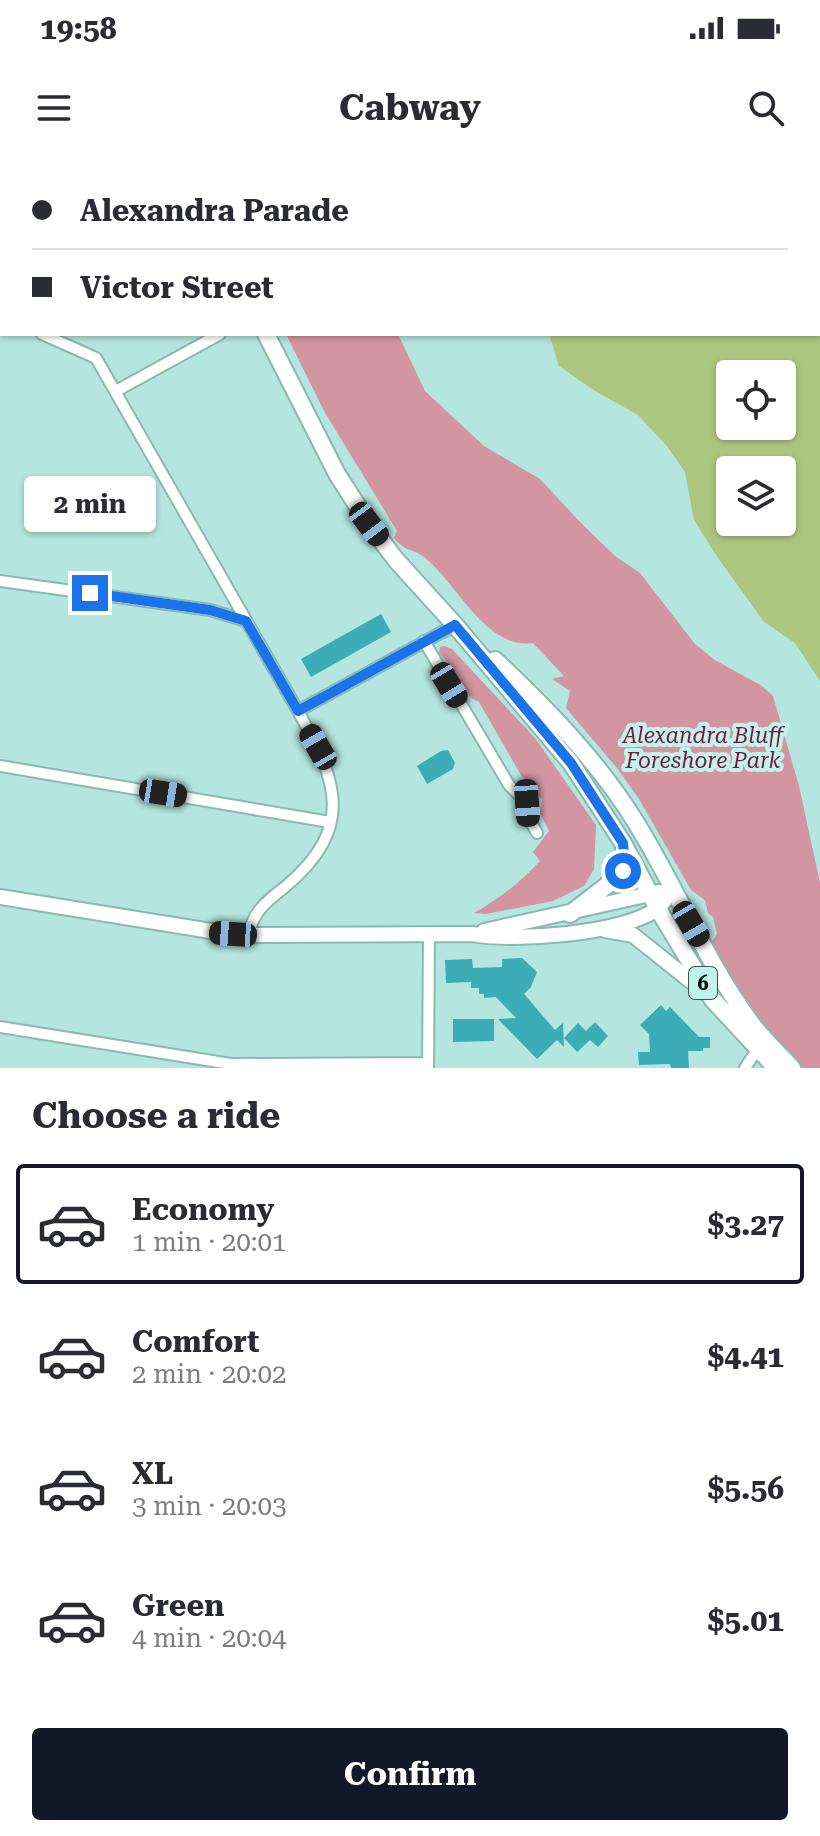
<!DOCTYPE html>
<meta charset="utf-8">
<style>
:root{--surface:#fff;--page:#f7f7f7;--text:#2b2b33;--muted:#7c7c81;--line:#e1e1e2;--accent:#111827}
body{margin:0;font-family:"Roboto Serif",serif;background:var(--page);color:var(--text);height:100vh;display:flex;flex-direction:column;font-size:30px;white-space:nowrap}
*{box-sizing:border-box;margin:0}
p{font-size:26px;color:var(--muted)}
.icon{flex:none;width:44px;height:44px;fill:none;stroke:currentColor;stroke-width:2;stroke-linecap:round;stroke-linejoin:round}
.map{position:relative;height:908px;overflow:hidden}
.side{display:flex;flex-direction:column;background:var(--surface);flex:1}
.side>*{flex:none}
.banner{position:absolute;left:0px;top:0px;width:820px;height:176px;box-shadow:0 2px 6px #0004;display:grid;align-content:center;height:176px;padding:0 32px;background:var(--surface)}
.fabs{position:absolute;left:716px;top:200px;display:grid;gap:16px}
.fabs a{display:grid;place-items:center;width:80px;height:80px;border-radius:8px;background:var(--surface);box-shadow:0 2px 6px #0004;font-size:40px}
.end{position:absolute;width:36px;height:36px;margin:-18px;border:10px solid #1a73e8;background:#fff;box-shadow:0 0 0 4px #fff}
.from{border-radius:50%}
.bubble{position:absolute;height:56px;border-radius:8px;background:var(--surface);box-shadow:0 2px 6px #0004;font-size:26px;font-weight:700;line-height:56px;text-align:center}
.car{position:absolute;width:24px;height:48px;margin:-24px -12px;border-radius:10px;box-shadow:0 0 6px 2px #0007;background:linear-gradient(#222 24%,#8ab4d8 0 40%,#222 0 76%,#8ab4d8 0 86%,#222 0)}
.banner b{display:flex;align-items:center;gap:28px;height:76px;font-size:30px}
.banner b+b{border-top:2px solid var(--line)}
.banner i{width:20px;height:20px;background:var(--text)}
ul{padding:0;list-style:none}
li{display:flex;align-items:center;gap:24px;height:120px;margin:0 16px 12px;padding:0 16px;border:4px solid transparent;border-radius:8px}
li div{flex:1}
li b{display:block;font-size:30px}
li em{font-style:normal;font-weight:700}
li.selected{border-color:var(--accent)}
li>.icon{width:72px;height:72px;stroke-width:1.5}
h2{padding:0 32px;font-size:36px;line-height:96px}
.action{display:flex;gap:16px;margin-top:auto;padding:16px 32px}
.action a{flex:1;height:92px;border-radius:8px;background:var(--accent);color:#fff;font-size:32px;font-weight:700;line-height:92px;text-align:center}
.status{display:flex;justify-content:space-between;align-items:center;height:56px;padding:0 40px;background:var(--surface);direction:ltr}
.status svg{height:22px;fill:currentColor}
header{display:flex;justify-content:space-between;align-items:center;height:104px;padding:0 32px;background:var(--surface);font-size:36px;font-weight:700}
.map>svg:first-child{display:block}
.green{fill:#d395a2}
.water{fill:#adc780;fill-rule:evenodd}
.building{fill:#3cacb7}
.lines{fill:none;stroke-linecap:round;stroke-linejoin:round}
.minor-casing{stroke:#8ab9b2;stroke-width:14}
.secondary-casing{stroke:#8ab9b2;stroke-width:18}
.primary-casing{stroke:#8ab9b2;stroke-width:20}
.minor{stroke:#fff;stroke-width:10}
.secondary{stroke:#fff;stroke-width:14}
.primary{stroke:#fff;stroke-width:16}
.route{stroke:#1a73e8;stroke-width:10}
.labels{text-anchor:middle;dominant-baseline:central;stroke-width:8;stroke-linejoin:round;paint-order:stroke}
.shield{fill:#c1f2eb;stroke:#3b5552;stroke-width:2}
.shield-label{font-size:20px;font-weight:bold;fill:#021210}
.park-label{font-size:22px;font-style:italic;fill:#781a3a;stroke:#c1f2eb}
</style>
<div class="status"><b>19:58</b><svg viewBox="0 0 49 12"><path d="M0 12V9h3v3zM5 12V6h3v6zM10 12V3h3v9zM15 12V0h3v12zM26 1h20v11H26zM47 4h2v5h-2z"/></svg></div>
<header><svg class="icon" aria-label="menu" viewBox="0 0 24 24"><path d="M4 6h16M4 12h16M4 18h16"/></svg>Cabway<svg class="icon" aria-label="search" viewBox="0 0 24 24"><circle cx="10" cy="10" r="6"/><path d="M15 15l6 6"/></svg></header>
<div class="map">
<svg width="820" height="908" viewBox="0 0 820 908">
<rect width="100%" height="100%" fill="#b4e5de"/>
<path class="green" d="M 286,174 L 398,174 L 425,231 L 484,286 L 540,319 L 580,362 L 615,396 L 640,413 L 695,484 L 715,500 L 762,526 L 773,536 L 799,626 L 820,723 L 820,908 L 803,908 C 766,870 736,830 711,783 L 717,774 L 713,757 L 708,753 L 705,740 L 691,730 L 639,639 L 617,608 L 566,548 L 570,531 L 552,519 L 564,516 L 533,483 C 486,490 457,423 424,397 C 412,388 405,392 394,378 L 397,371 L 324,251 Z
M 444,486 L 452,489 L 535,578 L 596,665 L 594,709 L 584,726 L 553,741 L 486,754 L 474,753 C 500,738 520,723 540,701 L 533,692 L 549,671 L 540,653 L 542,640 L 521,615 L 479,542 C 459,534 457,506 439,494 L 440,487 Z"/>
<path class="water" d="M 462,0 L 820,0 L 820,521 L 795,483 L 764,462 L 716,395 L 694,360 L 685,312 L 666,285 L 638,255 L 595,231 L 559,206 L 549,174 L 818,174 L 818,2 ZM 782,214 L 782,266 L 730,266 L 730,214 ZM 782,310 L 782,362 L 730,362 L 730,310 Z"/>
<path class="building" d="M 381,454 L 391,472 L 311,517 L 301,499 Z
M 448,590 L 455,603 L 453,609 L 427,624 L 417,606 L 441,591 Z
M 522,798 L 537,812 L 531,827 L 524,834 L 555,870 L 563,863 L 564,887 L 557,880 L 537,899 L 498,859 L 516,858 L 496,837 L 484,838 L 484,834 L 479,834 L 479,828 L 471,828 L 471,822 L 446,823 L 445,800 L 472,799 L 473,808 L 502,807 L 502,799 Z
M 661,845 L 666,851 L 670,847 L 699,877 L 710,877 L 710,888 L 703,888 L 703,891 L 688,891 L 689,908 L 671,908 L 670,904 L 639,905 L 638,892 L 650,892 L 649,874 L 640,865 Z
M 453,859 L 494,859 L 494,881 L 453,882 Z
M 595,862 L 608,876 L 598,887 L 590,880 L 577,892 L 564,878 L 578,863 L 586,871 Z"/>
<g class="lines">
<defs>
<path id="minor" d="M 0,155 L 2,156
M 42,174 L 96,198 L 298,551 C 337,621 356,667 285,727 C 268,740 252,752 249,775
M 116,231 L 220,174
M 0,421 L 210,450 L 246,461
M 424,481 L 509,625 L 527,643 L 529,659 L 537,673
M 298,551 L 455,465
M 0,606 L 330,662
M 0,867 L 231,904 L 428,903
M 428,908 L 429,775
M 745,908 L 759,887"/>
<path id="secondary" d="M 0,737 L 217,772 L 249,775 L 472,774 C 515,782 621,774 657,749 C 663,745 668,736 672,729
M 605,770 L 633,775 L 707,834
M 484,771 L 659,732"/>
<path id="primary" d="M 9,0 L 14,2
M 31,0 L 35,2
M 266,174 L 337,314 L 369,364 L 396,400 L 455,465 L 571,603 L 623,683 L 658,749 L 713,840 L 776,908
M 495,500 C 547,549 597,600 635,661 C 676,727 705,800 751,863 C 763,879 778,893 792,908
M 570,754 L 619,716 L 625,706 L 624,689"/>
</defs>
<use href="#minor" class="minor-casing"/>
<use href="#secondary" class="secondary-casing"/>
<use href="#primary" class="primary-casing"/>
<use href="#minor" class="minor"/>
<use href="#secondary" class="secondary"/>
<use href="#primary" class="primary"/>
</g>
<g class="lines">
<path class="route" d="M 90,433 L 210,450 L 246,461 L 298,551 L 455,465 L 571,603 L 623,683 L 625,706 L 623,711"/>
</g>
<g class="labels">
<rect class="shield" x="689" y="807" width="28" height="32" rx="6"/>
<g class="shield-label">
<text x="703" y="823">6</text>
</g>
<g class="park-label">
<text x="703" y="575">Alexandra Bluff<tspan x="703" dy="25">Foreshore Park</tspan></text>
</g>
</g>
</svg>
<div class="fabs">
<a><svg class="icon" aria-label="locate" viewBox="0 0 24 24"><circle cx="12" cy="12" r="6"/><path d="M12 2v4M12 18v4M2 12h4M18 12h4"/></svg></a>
<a><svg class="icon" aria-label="layers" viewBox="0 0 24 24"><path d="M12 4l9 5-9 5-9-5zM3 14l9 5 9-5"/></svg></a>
</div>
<i class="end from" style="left:623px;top:711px"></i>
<i class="end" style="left:90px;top:433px"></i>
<div class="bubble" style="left:24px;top:316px;width:132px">2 min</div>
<i class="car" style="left:369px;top:364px;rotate:143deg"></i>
<i class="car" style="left:449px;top:525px;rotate:149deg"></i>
<i class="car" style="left:318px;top:587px;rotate:330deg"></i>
<i class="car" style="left:163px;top:633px;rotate:99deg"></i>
<i class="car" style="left:527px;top:643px;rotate:176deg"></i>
<i class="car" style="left:691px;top:764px;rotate:150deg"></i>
<i class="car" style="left:233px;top:774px;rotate:274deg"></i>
<div class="banner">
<b><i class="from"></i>Alexandra Parade</b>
<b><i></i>Victor Street</b>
</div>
</div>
<section class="side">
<h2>Choose a ride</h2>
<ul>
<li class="selected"><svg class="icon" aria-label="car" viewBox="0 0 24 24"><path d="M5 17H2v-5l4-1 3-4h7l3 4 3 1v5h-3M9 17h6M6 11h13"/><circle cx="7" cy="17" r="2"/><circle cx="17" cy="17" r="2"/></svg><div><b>Economy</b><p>1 min · 20:01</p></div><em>$3.27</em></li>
<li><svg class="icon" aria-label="car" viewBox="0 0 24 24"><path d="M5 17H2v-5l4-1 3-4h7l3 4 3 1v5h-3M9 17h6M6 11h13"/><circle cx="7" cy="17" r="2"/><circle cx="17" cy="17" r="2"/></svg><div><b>Comfort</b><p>2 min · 20:02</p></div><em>$4.41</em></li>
<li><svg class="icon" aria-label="car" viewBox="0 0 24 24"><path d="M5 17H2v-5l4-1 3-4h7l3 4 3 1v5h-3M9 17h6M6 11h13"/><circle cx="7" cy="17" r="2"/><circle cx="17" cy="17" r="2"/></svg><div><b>XL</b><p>3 min · 20:03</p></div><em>$5.56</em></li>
<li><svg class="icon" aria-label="car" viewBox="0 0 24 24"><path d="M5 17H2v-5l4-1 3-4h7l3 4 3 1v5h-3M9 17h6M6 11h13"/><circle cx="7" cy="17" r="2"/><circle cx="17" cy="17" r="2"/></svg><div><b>Green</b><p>4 min · 20:04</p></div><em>$5.01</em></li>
</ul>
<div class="action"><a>Confirm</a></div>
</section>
